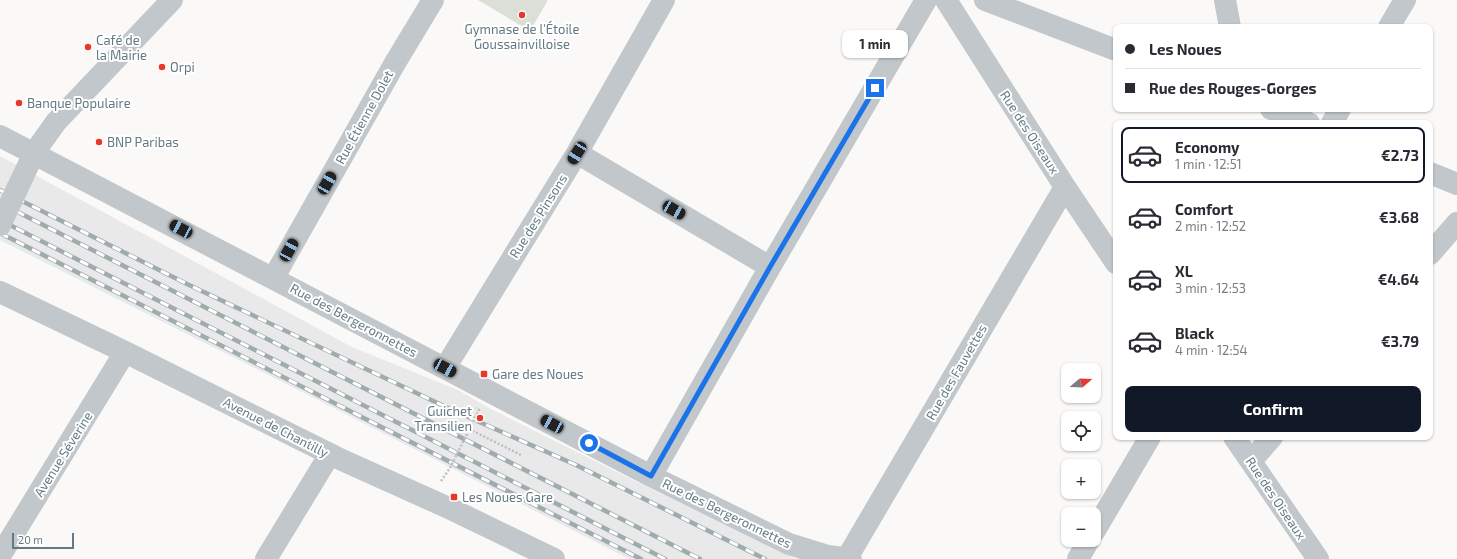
<!DOCTYPE html>
<meta charset="utf-8">
<style>
:root{--surface:#fff;--page:#f7f7f7;--text:#2b2b33;--muted:#7c7c81;--line:#e1e1e2;--accent:#111827}
body{margin:0;font-family:"Exo 2",sans-serif;background:var(--page);color:var(--text);height:100vh;display:flex;flex-direction:column;font-size:15px;white-space:nowrap}
*{box-sizing:border-box;margin:0}
p{font-size:13px;color:var(--muted)}
.icon{flex:none;width:22px;height:22px;fill:none;stroke:currentColor;stroke-width:2;stroke-linecap:round;stroke-linejoin:round}
.map{position:relative;flex:1;overflow:hidden}
.drawer{position:absolute;left:1113px;top:120px;width:320px;height:320px;display:flex;flex-direction:column;background:var(--surface);border-radius:8px;box-shadow:0 1px 3px #0004}
.drawer>*{flex:none}
.hud{position:absolute;left:1113px;top:24px;width:320px;height:88px;border-radius:8px;box-shadow:0 1px 3px #0004;display:grid;align-content:center;height:88px;padding:0 12px;background:var(--surface)}
.needle{width:26px;rotate:71deg}
.fabs{position:absolute;left:1061px;top:363px;display:grid;gap:8px}
.fabs a{display:grid;place-items:center;width:40px;height:40px;border-radius:8px;background:var(--surface);box-shadow:0 1px 3px #0004;font-size:20px}
.scale{position:absolute;left:12px;bottom:10px;width:62px;box-sizing:border-box;padding-left:4px;border:2px solid #647a83;border-top:0;font-size:11px;line-height:14px;white-space:nowrap;color:#647a83;-webkit-text-stroke:3px #fff;paint-order:stroke}
.end{position:absolute;width:18px;height:18px;margin:-9px;border:5px solid #1a73e8;background:#fff;box-shadow:0 0 0 2px #fff}
.from{border-radius:50%}
.bubble{position:absolute;height:28px;border-radius:8px;background:var(--surface);box-shadow:0 1px 3px #0004;font-size:13px;font-weight:700;line-height:28px;text-align:center}
.car{position:absolute;width:12px;height:24px;margin:-12px -6px;border-radius:5px;box-shadow:0 0 3px 1px #0007;background:linear-gradient(#222 24%,#8ab4d8 0 40%,#222 0 76%,#8ab4d8 0 86%,#222 0)}
.hud b{display:flex;align-items:center;gap:14px;height:38px;font-size:15px}
.hud b+b{border-top:1px solid var(--line)}
.hud i{width:10px;height:10px;background:var(--text)}
ul{padding:7px 0 0;list-style:none}
li{display:flex;align-items:center;gap:12px;height:56px;margin:0 8px 6px;padding:0 4px;border:2px solid transparent;border-radius:8px}
li div{flex:1}
li b{display:block;font-size:15px}
li em{font-style:normal;font-weight:700}
li.current{border-color:var(--accent)}
li>.icon{width:36px;height:36px;stroke-width:1.5}
.action{display:flex;gap:8px;margin-top:auto;padding:8px 12px}
.action a{flex:1;height:46px;border-radius:8px;background:var(--accent);color:#fff;font-size:16px;font-weight:700;line-height:46px;text-align:center}
.map>svg:first-child{display:block}
.built{fill:#e8e9e8}
.green{fill:#dbdfd6}
.lines{fill:none;stroke-linecap:round;stroke-linejoin:round}
.path{stroke:#bbc0c2;stroke-width:2.5;stroke-dasharray:2 2;stroke-linecap:butt}
.minor{stroke:#c1c7ca;stroke-width:22}
.rail-casing{stroke:#a0abaf;stroke-width:4.5}
.rail{stroke:#fff;stroke-width:3;stroke-dasharray:9;stroke-linecap:butt}
.path-bridge{stroke:#bbc0c2;stroke-width:2.5;stroke-dasharray:2 2;stroke-linecap:butt}
.minor-bridge{stroke:#c1c7ca;stroke-width:22}
.route{stroke:#1a73e8;stroke-width:5}
.poi-dot{fill:#e93729;stroke:#fff;stroke-width:1.5}
.labels{text-anchor:middle;dominant-baseline:central;stroke-width:4;stroke-linejoin:round;paint-order:stroke}
.poi-label{font-size:13px;fill:#647a83;stroke:#fff;text-anchor:start}
.street-label{font-size:13px;fill:#647a83;stroke:#fff}
</style>
<div class="map">
<svg width="1457" height="559" viewBox="0 0 1457 559">
<rect width="100%" height="100%" fill="#faf9f7"/>
<path class="built" d="M 0,156 L 352,347 L 458,390 L 485,406 L 647,487 L 796,559 L 629,559 L 338,410 L 0,240 Z"/>
<path class="green" d="M 478,0 L 548,0 L 530,31 Z"/>
<g class="lines">
<path class="path" d="M 469,429 L 521,455
M 441,481 L 450,468"/>
<path class="minor" d="M 946,0 L 1065,187 L 1116,263
M 985,0 L 1116,50
M 1225,0 L 1230,27
M 1389,27 L 1405,0
M 1271,109 L 1309,123
M 1332,123 L 1340,109
M 0,136 L 651,476 L 789,544 L 828,556 L 851,559
M 577,153 L 770,267
M 1430,173 L 1457,184
M 17,189 L 34,153 L 56,122 L 172,0
M 1430,254 L 1457,223
M 274,277 L 395,63 L 433,0
M 0,292 L 125,352 L 342,460 L 451,509 L 554,559
M 445,368 L 577,153 L 664,0
M 1234,437 L 1318,559
M 1251,461 L 1272,437
M 651,476 L 770,267 L 926,0
M 1094,532 L 1150,437
M 0,556 L 125,352
M 847,558 L 1065,187
M 266,559 L 330,454
M 1078,559 L 1089,540"/>
<defs>
<path id="rail" d="M 0,190 L 189,285 L 448,408 L 576,465 L 765,559
M 0,203 L 700,559
M 0,220 L 665,559
M 0,233 L 641,559"/>
</defs>
<use href="#rail" class="rail-casing"/>
<use href="#rail" class="rail"/>
<path class="path-bridge" d="M 450,468 L 479,410 L 476,408"/>
<path class="minor-bridge" d="M 0,225 L 17,189"/>
</g>
<g class="lines">
<path class="route" d="M 589,443 L 651,476 L 770,267 L 875,88"/>
</g>
<g class="poi-dot">
<circle cx="522" cy="15" r="4"/>
<circle cx="88" cy="47" r="4"/>
<circle cx="162" cy="67" r="4"/>
<circle cx="19" cy="103" r="4"/>
<circle cx="99" cy="142" r="4"/>
<rect x="480" y="370" width="8" height="8" rx="2"/>
<circle cx="480" cy="418" r="4"/>
<rect x="450" y="493" width="8" height="8" rx="2"/>
</g>
<g class="labels">
<g class="poi-label">
<text x="522" y="29" text-anchor="middle">Gymnase de l'Étoile<tspan x="522" dy="15">Goussainvilloise</tspan></text>
<text x="96" y="40">Café de<tspan x="96" dy="15">la Mairie</tspan></text>
<text x="170" y="67">Orpi</text>
<text x="27" y="103">Banque Populaire</text>
<text x="107" y="142">BNP Paribas</text>
<text x="492" y="374">Gare des Noues</text>
<text x="472" y="411" text-anchor="end">Guichet<tspan x="472" dy="15">Transilien</tspan></text>
<text x="462" y="497">Les Noues Gare</text>
</g>
<g class="street-label">
<text transform="translate(364 117) rotate(-61)">Rue Étienne Dolet</text>
<text transform="translate(1030 132) rotate(57)">Rue des Oiseaux</text>
<text transform="translate(538 216) rotate(-58)">Rue des Pinsons</text>
<text transform="translate(354 320) rotate(28)">Rue des Bergeronnettes</text>
<text transform="translate(956 372) rotate(-60)">Rue des Fauvettes</text>
<text transform="translate(276 427) rotate(27)">Avenue de Chantilly</text>
<text transform="translate(63 454) rotate(-58)">Avenue Séverine</text>
<text transform="translate(1276 498) rotate(56)">Rue des Oiseaux</text>
<text transform="translate(727 513) rotate(26)">Rue des Bergeronnettes</text>
</g>
</g>
</svg>
<div class="fabs">
<a><svg class="needle" viewBox="-14 -14 28 28"><path d="M0-13l5 13h-10z" fill="#e53935"/><path d="M0 13l5-13h-10z" fill="#7c7c81"/></svg></a>
<a><svg class="icon" aria-label="locate" viewBox="0 0 24 24"><circle cx="12" cy="12" r="6"/><path d="M12 2v4M12 18v4M2 12h4M18 12h4"/></svg></a>
<a>+</a>
<a>−</a>
</div>
<div class="scale">20 m</div>
<i class="end from" style="left:589px;top:443px"></i>
<i class="end" style="left:875px;top:88px"></i>
<div class="bubble" style="left:842px;top:30px;width:66px">1 min</div>
<i class="car" style="left:577px;top:153px;rotate:212deg"></i>
<i class="car" style="left:327px;top:183px;rotate:30deg"></i>
<i class="car" style="left:674px;top:210px;rotate:120deg"></i>
<i class="car" style="left:181px;top:229px;rotate:298deg"></i>
<i class="car" style="left:289px;top:250px;rotate:29deg"></i>
<i class="car" style="left:445px;top:368px;rotate:118deg"></i>
<i class="car" style="left:552px;top:424px;rotate:298deg"></i>
<div class="hud">
<b><i class="from"></i>Les Noues</b>
<b><i></i>Rue des Rouges-Gorges</b>
</div>
<section class="drawer">
<ul>
<li class="current"><svg class="icon" aria-label="car" viewBox="0 0 24 24"><path d="M5 17H2v-5l4-1 3-4h7l3 4 3 1v5h-3M9 17h6M6 11h13"/><circle cx="7" cy="17" r="2"/><circle cx="17" cy="17" r="2"/></svg><div><b>Economy</b><p>1 min · 12:51</p></div><em>€2.73</em></li>
<li><svg class="icon" aria-label="car" viewBox="0 0 24 24"><path d="M5 17H2v-5l4-1 3-4h7l3 4 3 1v5h-3M9 17h6M6 11h13"/><circle cx="7" cy="17" r="2"/><circle cx="17" cy="17" r="2"/></svg><div><b>Comfort</b><p>2 min · 12:52</p></div><em>€3.68</em></li>
<li><svg class="icon" aria-label="car" viewBox="0 0 24 24"><path d="M5 17H2v-5l4-1 3-4h7l3 4 3 1v5h-3M9 17h6M6 11h13"/><circle cx="7" cy="17" r="2"/><circle cx="17" cy="17" r="2"/></svg><div><b>XL</b><p>3 min · 12:53</p></div><em>€4.64</em></li>
<li><svg class="icon" aria-label="car" viewBox="0 0 24 24"><path d="M5 17H2v-5l4-1 3-4h7l3 4 3 1v5h-3M9 17h6M6 11h13"/><circle cx="7" cy="17" r="2"/><circle cx="17" cy="17" r="2"/></svg><div><b>Black</b><p>4 min · 12:54</p></div><em>€3.79</em></li>
</ul>
<div class="action"><a>Confirm</a></div>
</section>
</div>
